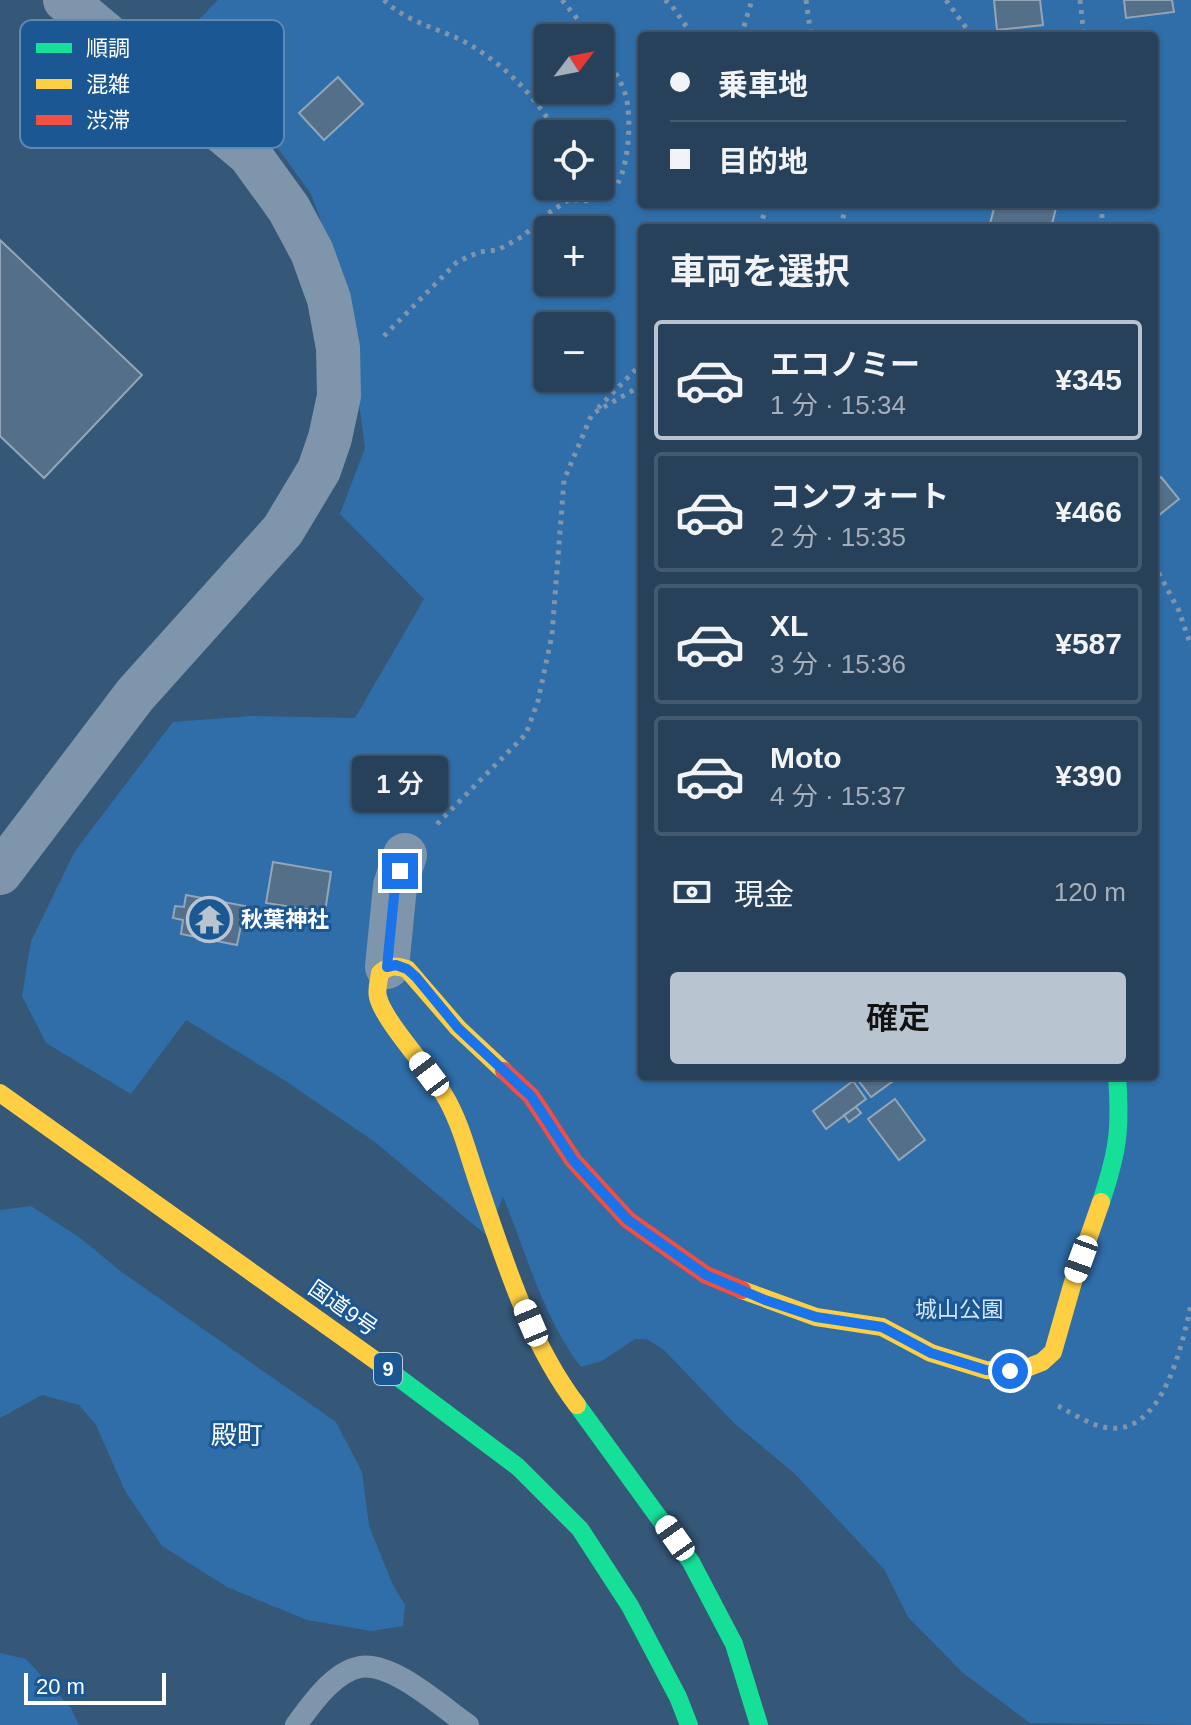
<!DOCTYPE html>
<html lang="ja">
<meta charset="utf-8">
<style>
:root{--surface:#28415a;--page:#344c63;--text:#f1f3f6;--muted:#a5afbb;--line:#445a70;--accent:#b8c4d0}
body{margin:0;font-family:Helvetica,"Noto Sans JP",sans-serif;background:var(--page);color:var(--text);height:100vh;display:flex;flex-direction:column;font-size:30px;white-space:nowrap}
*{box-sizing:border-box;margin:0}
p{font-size:26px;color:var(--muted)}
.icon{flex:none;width:44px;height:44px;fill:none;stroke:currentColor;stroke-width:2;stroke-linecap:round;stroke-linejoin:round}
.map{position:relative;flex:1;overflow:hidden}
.sheet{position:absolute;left:638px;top:224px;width:520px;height:856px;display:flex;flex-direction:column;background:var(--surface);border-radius:8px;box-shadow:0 2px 6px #0004,0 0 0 2px var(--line)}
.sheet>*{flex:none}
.top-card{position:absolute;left:638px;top:32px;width:520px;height:176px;border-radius:8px;box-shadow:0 2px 6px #0004,0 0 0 2px var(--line);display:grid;align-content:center;height:176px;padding:0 32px;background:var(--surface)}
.needle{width:52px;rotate:58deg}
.buttons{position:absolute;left:534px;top:24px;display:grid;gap:16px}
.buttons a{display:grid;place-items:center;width:80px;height:80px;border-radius:8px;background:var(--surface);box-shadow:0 2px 6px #0004,0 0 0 2px var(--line);font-size:40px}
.scale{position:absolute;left:24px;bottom:20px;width:142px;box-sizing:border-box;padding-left:8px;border:4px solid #fff;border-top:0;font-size:22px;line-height:28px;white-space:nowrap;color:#fff;-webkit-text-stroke:6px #1a5793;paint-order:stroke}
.end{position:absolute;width:36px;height:36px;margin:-18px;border:10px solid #1a73e8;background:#fff;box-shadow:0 0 0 4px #fff}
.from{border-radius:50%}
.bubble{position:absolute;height:56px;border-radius:8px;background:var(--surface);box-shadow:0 2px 6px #0004,0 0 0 2px var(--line);font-size:26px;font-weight:600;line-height:56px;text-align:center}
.car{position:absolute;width:24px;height:48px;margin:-24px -12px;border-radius:10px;box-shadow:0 0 6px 2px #0007;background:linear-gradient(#fff 24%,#345 0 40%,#fff 0 76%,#345 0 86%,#fff 0)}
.top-card b{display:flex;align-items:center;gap:28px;height:76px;font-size:30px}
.top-card b+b{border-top:2px solid var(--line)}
.top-card i{width:20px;height:20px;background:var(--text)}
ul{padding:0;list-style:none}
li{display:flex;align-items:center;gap:24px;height:120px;margin:0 16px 12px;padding:0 16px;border:4px solid var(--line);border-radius:8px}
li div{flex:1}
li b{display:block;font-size:30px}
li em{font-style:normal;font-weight:600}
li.active{border-color:var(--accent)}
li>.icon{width:72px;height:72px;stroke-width:1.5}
h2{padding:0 32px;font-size:36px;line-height:96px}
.pay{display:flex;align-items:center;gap:20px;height:88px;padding:0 32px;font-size:30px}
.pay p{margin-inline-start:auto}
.action{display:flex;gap:16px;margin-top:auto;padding:16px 32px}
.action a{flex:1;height:92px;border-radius:8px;background:var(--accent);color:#111;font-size:32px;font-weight:600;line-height:92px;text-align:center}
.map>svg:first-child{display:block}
.green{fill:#2f6ea9;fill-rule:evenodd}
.building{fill:#546f88;stroke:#92a6b9;stroke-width:2}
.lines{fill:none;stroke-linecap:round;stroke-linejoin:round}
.path{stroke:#7e95ab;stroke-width:5;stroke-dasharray:4 6;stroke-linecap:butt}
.lane{stroke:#7e95ab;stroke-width:22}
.street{stroke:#7e95ab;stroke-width:44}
.fast{stroke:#16e098;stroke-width:18}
.slow{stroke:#ffcf43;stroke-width:18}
.jam{stroke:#f24e42;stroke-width:18}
.route{stroke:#1a73e8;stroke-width:10}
.labels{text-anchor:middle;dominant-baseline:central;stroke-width:6;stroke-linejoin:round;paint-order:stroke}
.shield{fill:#1a5793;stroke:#bacddf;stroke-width:2}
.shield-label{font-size:20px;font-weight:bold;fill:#fff}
.poi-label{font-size:22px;font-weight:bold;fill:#fff;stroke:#1a5793;text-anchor:start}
.street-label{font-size:22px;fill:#fff;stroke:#1a5793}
.park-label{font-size:22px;fill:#d2e7fb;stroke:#1a5793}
.quarter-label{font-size:26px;fill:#fff;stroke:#1a5793}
.key{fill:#1a5793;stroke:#5f89b3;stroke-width:2}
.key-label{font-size:22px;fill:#fff}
</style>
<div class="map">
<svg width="1191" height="1725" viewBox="0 0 1191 1725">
<rect width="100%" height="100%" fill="#355778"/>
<path class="green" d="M 218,0 L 1191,0 L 1191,1725 L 1030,1723 L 963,1673 L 908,1617 L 884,1569 L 794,1473 L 735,1424 L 663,1349 L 646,1339 L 635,1339 L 602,1361 L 581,1367 C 543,1318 527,1254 503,1197 L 487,1236 L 375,1142 L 284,1080 L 186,1020 L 131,1094 L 46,1043 L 22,996 L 31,941 L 75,851 L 173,722 L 251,716 L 355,718 L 424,599 L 340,514 L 365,448 L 343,282 L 311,194 L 269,136 L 170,49 ZM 642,36 L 1154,36 L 1154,204 L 642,204 ZM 548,38 L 600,38 L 600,90 L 548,90 ZM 548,134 L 600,134 L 600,186 L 548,186 ZM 642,228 L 1154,228 L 1154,1076 L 642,1076 ZM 548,230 L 600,230 L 600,282 L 548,282 ZM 548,326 L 600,326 L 600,378 L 548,378 Z
M 31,1206 L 79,1237 L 123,1273 L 336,1422 L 362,1472 L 369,1526 L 393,1585 L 405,1605 L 403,1626 L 371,1631 L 307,1620 L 227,1587 L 162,1546 L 125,1491 L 96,1425 L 79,1405 L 42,1395 L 0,1418 L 0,1210 Z
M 0,1653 L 26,1659 L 71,1708 L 79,1725 L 0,1725 Z"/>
<path class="building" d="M 994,0 L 1040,0 L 1043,25 L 997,30 Z
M 1124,0 L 1172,0 L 1174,12 L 1126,18 Z
M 338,77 L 363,104 L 324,140 L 299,113 Z
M 995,204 L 1057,204 L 1051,228 L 989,228 Z
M 0,240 L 142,375 L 44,478 L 0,436 Z
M 1161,477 L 1179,499 L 1158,516 L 1154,511 L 1154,482 Z
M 273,862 L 331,872 L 325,912 L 266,903 Z
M 186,895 L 245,906 L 237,945 L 181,934 L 183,920 L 173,918 L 175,906 L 184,907 Z
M 855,1076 L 900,1076 L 871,1097 Z
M 853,1081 L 866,1099 L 826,1129 L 813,1111 Z
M 895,1099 L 925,1140 L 899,1160 L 868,1119 Z
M 856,1107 L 861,1113 L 849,1122 L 844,1115 Z"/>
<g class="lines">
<path class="path" d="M 384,0 C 403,19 431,27 455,37 C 496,56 536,95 557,134
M 562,0 L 593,38
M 665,0 L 672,6 L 693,36
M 806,0 L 811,36
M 946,0 L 972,36
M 1080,0 L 1084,36
M 741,36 L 752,0
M 569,186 L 570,199
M 1101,204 L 1103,228
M 759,228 L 768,204
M 840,228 L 847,204
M 384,336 L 457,262 L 479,252 L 498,250 L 523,236 L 550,212 L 570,199 C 585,202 599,202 611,192 C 629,177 632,119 626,97 C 622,80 609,63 600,48
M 598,408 L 642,363
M 1154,564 L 1179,611 L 1191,646
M 437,824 L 526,734 L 538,701 L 552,635 L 564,480 L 592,414 L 642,385
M 1058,1406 C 1074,1414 1091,1426 1109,1428 C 1163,1434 1182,1345 1191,1305"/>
<path class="lane" d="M 296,1725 C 311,1705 333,1672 360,1667 C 392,1661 442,1707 468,1725"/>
<path class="street" d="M 0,873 L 135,695 L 283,530 L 319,470 L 330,438 L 339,396 L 338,348 L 329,299 L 312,252 L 289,209 L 250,155 L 65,0
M 387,967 L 395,886 L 405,855"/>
<path class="fast" d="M 1101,1202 C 1118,1151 1121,1129 1117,1076
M 379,1363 L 518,1467 L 580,1529 L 630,1606 L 678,1697 L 689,1725
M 577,1405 L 691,1562 L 734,1644 L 759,1725"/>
<path class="slow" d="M 504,1071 L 458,1028 L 407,969 C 395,965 390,965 380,973 C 379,980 376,990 378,997 C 383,1020 429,1069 443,1093 C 460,1120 468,1154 478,1183 C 504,1259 529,1342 577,1405
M 0,1093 L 379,1363
M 742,1290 L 816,1317 L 882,1327 L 931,1353 L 986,1370 L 1010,1371 L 1029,1367 L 1042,1362 L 1053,1352 L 1073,1282 L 1101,1202"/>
<path class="jam" d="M 504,1071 L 531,1096 L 573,1160 L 628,1220 L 706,1275 L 742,1290"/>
</g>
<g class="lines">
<path class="route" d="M 400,871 L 395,886 L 387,967 L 396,965 L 407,969 L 416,977 L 458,1028 L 531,1096 L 573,1160 L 628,1220 L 706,1275 L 765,1300 L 816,1317 L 882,1327 L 931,1353 L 986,1370 L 1010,1371"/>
</g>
<defs>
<symbol id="temple-ring" viewBox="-11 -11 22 22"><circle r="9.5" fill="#1a5793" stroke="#b8c4d0" stroke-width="1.5"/><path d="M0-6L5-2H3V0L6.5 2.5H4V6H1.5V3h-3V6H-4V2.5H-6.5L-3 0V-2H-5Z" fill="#b8c4d0"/></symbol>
</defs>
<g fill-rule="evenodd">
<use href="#temple-ring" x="184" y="894" width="51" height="51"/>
</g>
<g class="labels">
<rect class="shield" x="374" y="1353" width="28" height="32" rx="6"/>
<g class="shield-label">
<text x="388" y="1369">9</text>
</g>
<g class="poi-label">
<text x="241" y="919">秋葉神社</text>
</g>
<g class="street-label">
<text transform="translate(343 1308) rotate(35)">国道9号</text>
</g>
<g class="park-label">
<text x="959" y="1309">城山公園</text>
</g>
<g class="quarter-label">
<text x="237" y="1435">殿町</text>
</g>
</g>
<rect x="20" y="20" width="264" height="128" rx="12" class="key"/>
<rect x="36" y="43" width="36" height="10" fill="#16e098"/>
<rect x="36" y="79" width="36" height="10" fill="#ffcf43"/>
<rect x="36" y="115" width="36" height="10" fill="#f24e42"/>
<g class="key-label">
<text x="86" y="56">順調</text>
<text x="86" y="92">混雑</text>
<text x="86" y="128">渋滞</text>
</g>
</svg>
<div class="buttons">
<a><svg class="needle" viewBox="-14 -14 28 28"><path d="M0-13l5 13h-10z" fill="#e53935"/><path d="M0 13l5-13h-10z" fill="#a5afbb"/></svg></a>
<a><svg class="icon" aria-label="locate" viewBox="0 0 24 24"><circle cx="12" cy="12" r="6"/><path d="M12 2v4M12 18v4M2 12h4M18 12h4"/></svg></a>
<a>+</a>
<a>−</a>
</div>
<div class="scale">20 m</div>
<i class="end from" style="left:1010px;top:1371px"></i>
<i class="end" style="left:400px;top:871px"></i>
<div class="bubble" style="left:352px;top:756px;width:96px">1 分</div>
<i class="car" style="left:429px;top:1074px;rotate:323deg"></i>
<i class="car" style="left:1081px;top:1259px;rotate:200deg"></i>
<i class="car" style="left:531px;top:1323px;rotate:337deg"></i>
<i class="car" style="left:675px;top:1538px;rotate:325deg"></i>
<div class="top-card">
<b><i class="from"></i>乗車地</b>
<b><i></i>目的地</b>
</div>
<section class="sheet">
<h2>車両を選択</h2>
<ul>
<li class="active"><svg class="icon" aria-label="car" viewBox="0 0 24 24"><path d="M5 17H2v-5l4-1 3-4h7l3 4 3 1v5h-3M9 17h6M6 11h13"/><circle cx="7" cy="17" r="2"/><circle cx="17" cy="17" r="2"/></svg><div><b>エコノミー</b><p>1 分 · 15:34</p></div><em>¥345</em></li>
<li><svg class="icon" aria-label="car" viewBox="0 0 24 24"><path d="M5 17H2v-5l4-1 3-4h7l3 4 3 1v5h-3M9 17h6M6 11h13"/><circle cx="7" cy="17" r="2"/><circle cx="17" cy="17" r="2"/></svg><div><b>コンフォート</b><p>2 分 · 15:35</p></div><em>¥466</em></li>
<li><svg class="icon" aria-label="car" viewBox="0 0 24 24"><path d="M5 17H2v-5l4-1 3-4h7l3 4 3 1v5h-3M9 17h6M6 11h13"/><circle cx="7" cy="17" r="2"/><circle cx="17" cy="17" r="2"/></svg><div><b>XL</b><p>3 分 · 15:36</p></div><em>¥587</em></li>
<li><svg class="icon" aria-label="car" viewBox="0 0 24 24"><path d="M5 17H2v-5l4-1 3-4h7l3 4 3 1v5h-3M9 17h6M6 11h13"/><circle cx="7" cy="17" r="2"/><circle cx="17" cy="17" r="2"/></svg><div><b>Moto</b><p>4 分 · 15:37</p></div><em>¥390</em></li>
</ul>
<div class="pay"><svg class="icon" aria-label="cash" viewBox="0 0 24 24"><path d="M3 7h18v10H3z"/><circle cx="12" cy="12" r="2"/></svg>現金<p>120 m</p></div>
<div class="action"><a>確定</a></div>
</section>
</div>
